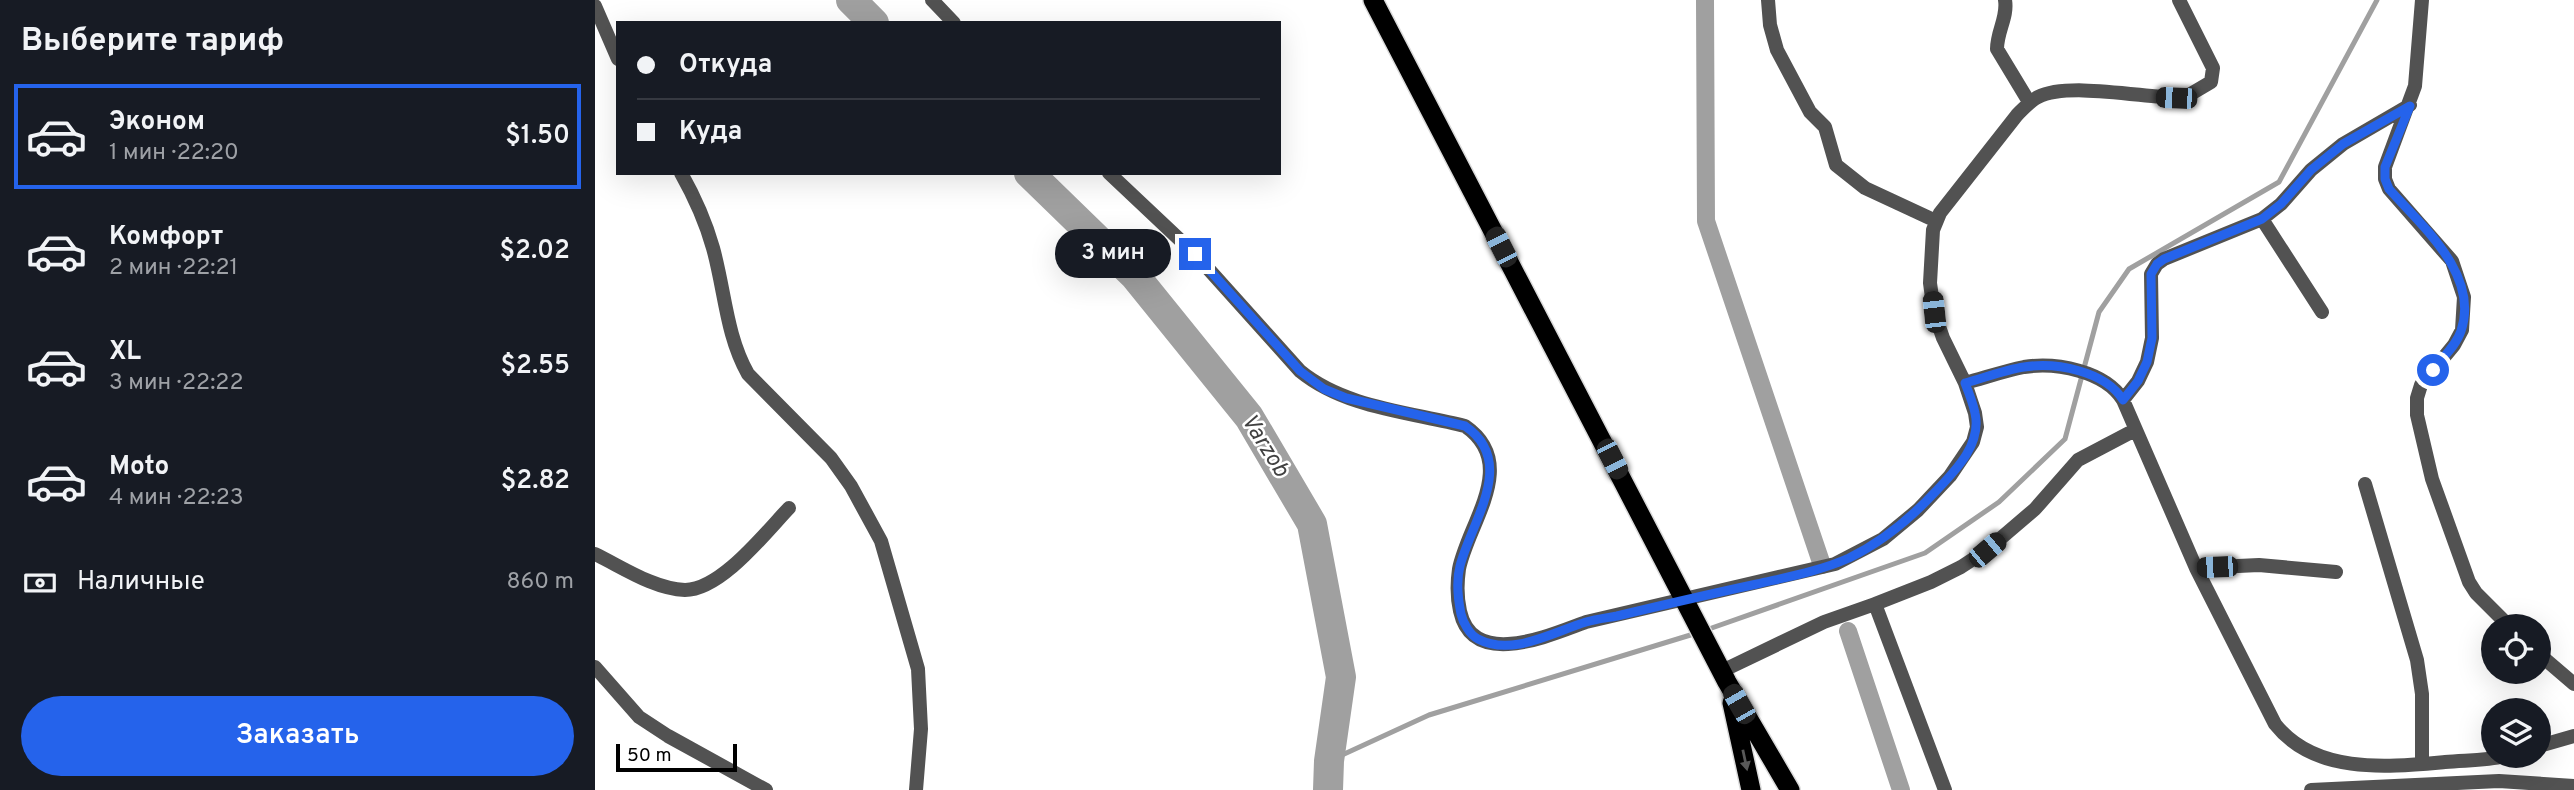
<!DOCTYPE html>
<html lang="ru">
<meta charset="utf-8">
<style>
:root{--surface:#171b24;--page:#20242c;--text:#f1f3f6;--muted:#9ea1a6;--line:#363941;--accent:#2563eb}
body{margin:0;font-family:Overpass,sans-serif;background:var(--page);color:var(--text);height:100vh;display:flex;flex-direction:column;font-size:26px;white-space:nowrap}
*{box-sizing:border-box;margin:0}
p{font-size:23px;color:var(--muted)}
.icon{flex:none;width:38px;height:38px;fill:none;stroke:currentColor;stroke-width:2;stroke-linecap:round;stroke-linejoin:round}
.map{position:relative;flex:1;overflow:hidden}
.sheet{display:flex;flex-direction:column;background:var(--surface);width:595px}
.sheet>*{flex:none}
.hud{position:absolute;left:21px;top:21px;width:665px;height:154px;border-radius:0px;box-shadow:0 7px 28px #0002;display:grid;align-content:center;height:154px;padding:0 21px;background:var(--surface)}
.buttons{position:absolute;left:1886px;top:614px;display:grid;gap:14px}
.buttons a{display:grid;place-items:center;width:70px;height:70px;border-radius:50%;background:var(--surface);box-shadow:0 7px 28px #0002;font-size:35px}
.scale{position:absolute;left:21px;bottom:18px;width:121px;box-sizing:border-box;padding-left:7px;border:4px solid #000;border-top:0;font-size:19px;line-height:24px;white-space:nowrap;color:#000;-webkit-text-stroke:5px #fff;paint-order:stroke}
.end{position:absolute;width:32px;height:32px;margin:-16px;border:9px solid #2563eb;background:#fff;box-shadow:0 0 0 4px #fff}
.from{border-radius:50%}
.bubble{position:absolute;height:49px;border-radius:24px;background:var(--surface);box-shadow:0 7px 28px #0002;font-size:23px;font-weight:600;line-height:49px;text-align:center}
.car{position:absolute;width:21px;height:42px;margin:-21px -10px;border-radius:9px;box-shadow:0 0 5px 2px #0007;background:linear-gradient(#222 24%,#8ab4d8 0 40%,#222 0 76%,#8ab4d8 0 86%,#222 0)}
.hud b{display:flex;align-items:center;gap:24px;height:66px;font-size:26px}
.hud b+b{border-top:2px solid var(--line)}
.hud i{width:18px;height:18px;background:var(--text)}
ul{padding:0;list-style:none}
li{display:flex;align-items:center;gap:21px;height:105px;margin:0 14px 10px;padding:0 7px;border:4px solid transparent;border-radius:0px}
li div{flex:1}
li b{display:block;font-size:26px}
li em{font-style:normal;font-weight:600}
li.active{border-color:var(--accent)}
li>.icon{width:63px;height:63px;stroke-width:1.5}
h2{padding:0 21px;font-size:32px;line-height:84px}
.pay{display:flex;align-items:center;gap:18px;height:77px;padding:0 21px;font-size:26px}
.pay p{margin-inline-start:auto}
.cta{display:flex;gap:14px;margin-top:auto;padding:14px 21px}
.cta a{flex:1;height:80px;border-radius:42px;background:var(--accent);color:#fff;font-size:28px;font-weight:600;line-height:80px;text-align:center}
main{display:flex;flex:1;min-height:0}
.map>svg:first-child{display:block}
.lines{fill:none;stroke-linecap:round;stroke-linejoin:round}
.stream{stroke:#a0a0a0;stroke-width:5}
.canal{stroke:#a0a0a0;stroke-width:18}
.river{stroke:#a0a0a0;stroke-width:30}
.trunk-casing{stroke:#dbdbdb;stroke-width:22}
.minor{stroke:#525252;stroke-width:14}
.trunk{stroke:#000;stroke-width:19}
.oneway{fill:#595959}
.route{stroke:#2563eb;stroke-width:9}
.labels{text-anchor:middle;dominant-baseline:central;stroke-width:5;stroke-linejoin:round;paint-order:stroke}
.water-label{font-size:23px;font-style:italic;fill:#414141;stroke:#fff}
</style>
<main>
<section class="sheet">
<h2>Выберите тариф</h2>
<ul>
<li class="active"><svg class="icon" aria-label="car" viewBox="0 0 24 24"><path d="M5 17H2v-5l4-1 3-4h7l3 4 3 1v5h-3M9 17h6M6 11h13"/><circle cx="7" cy="17" r="2"/><circle cx="17" cy="17" r="2"/></svg><div><b>Эконом</b><p>1 мин · 22:20</p></div><em>$1.50</em></li>
<li><svg class="icon" aria-label="car" viewBox="0 0 24 24"><path d="M5 17H2v-5l4-1 3-4h7l3 4 3 1v5h-3M9 17h6M6 11h13"/><circle cx="7" cy="17" r="2"/><circle cx="17" cy="17" r="2"/></svg><div><b>Комфорт</b><p>2 мин · 22:21</p></div><em>$2.02</em></li>
<li><svg class="icon" aria-label="car" viewBox="0 0 24 24"><path d="M5 17H2v-5l4-1 3-4h7l3 4 3 1v5h-3M9 17h6M6 11h13"/><circle cx="7" cy="17" r="2"/><circle cx="17" cy="17" r="2"/></svg><div><b>XL</b><p>3 мин · 22:22</p></div><em>$2.55</em></li>
<li><svg class="icon" aria-label="car" viewBox="0 0 24 24"><path d="M5 17H2v-5l4-1 3-4h7l3 4 3 1v5h-3M9 17h6M6 11h13"/><circle cx="7" cy="17" r="2"/><circle cx="17" cy="17" r="2"/></svg><div><b>Moto</b><p>4 мин · 22:23</p></div><em>$2.82</em></li>
</ul>
<div class="pay"><svg class="icon" aria-label="cash" viewBox="0 0 24 24"><path d="M3 7h18v10H3z"/><circle cx="12" cy="12" r="2"/></svg>Наличные<p>860 m</p></div>
<div class="cta"><a>Заказать</a></div>
</section>
<div class="map">
<svg width="1979" height="790" viewBox="0 0 1979 790">
<rect width="100%" height="100%" fill="#fff"/>
<g class="lines">
<path class="stream" d="M 1111,630 L 1330,553 L 1404,502 L 1470,439 L 1504,312 L 1534,269 L 1684,182 L 1782,0
M 734,761 L 834,715 L 1102,633"/>
<path class="canal" d="M 1110,0 L 1111,221 L 1227,565
M 1253,631 L 1306,790"/>
<path class="river" d="M 256,0 L 279,23
M 434,173 L 540,276 L 654,417 L 717,524 L 746,677 L 734,761 L 733,790"/>
<defs>
<path id="trunk" d="M 778,0 L 1132,682 L 1195,790
M 1137,703 L 1156,790"/>
</defs>
<use href="#trunk" class="trunk-casing"/>
<path class="minor" d="M 337,0 L 359,23
M 1173,0 L 1175,25 L 1182,50 L 1215,112 L 1230,127 L 1241,165 L 1270,188 L 1341,221
M 1410,0 C 1413,17 1402,31 1402,49 L 1434,102
M 1827,0 L 1820,86 L 1790,167 L 1790,179 L 1794,189 L 1857,261 L 1869,297 L 1867,330 L 1859,345 L 1826,385 L 1822,398 L 1822,415 L 1837,479 L 1874,582 L 1881,593 L 1914,626
M 0,6 L 23,59
M 86,173 C 99,196 111,223 118,248 C 130,291 131,335 153,374 L 236,458 L 256,486 L 286,541 L 323,669 L 326,729 L 321,790
M 514,173 L 600,254 L 705,371 C 750,408 815,412 870,426 C 925,464 873,523 864,569 C 862,583 862,598 865,611 C 878,670 955,635 991,622 L 1240,564 L 1288,539 L 1323,510 L 1355,476 L 1378,442 L 1382,427 L 1380,413 L 1370,383 L 1348,338 L 1339,312 L 1335,283 L 1338,230 L 1345,213 L 1422,115 C 1429,108 1435,101 1443,97 C 1473,82 1546,97 1581,98 L 1594,95 L 1616,82 L 1618,68 L 1584,0
M 1667,219 L 1727,312
M 1370,383 C 1389,378 1409,371 1429,367 C 1461,362 1510,371 1528,400 L 1601,568 L 1680,724 C 1720,775 1793,767 1850,762 C 1870,760 1891,761 1909,756
M 1528,400 L 1543,381 L 1552,362 L 1557,338 L 1556,274 L 1562,264 L 1569,259 L 1667,219 L 1686,204 L 1716,170 L 1748,144 L 1815,105
M 1770,484 L 1822,660 L 1827,694 L 1827,764
M 0,554 C 27,567 59,589 90,590 C 126,590 171,532 194,508
M 1601,568 L 1664,565 L 1741,572
M 1280,604 L 1336,582 L 1366,567 L 1392,550 L 1440,509 L 1483,460 L 1540,430
M 1944,654 L 1979,684
M 0,667 L 44,717 L 73,736 L 171,790
M 1127,671 L 1229,622 L 1280,604 L 1350,790
M 1944,746 L 1979,736
M 1716,790 L 1904,781 L 1979,786"/>
<use href="#trunk" class="trunk"/>
</g>
<defs><path id="oneway-solid" d="M-6-.8H1V-3.2L6.5 0L1 3.2V.8H-6Z" transform="scale(1.75)"/></defs>
<use class="oneway" href="#oneway-solid" transform="translate(1150 760) rotate(78)"/>
<g class="lines">
<path class="route" d="M 600,254 L 705,371 L 729,389 L 751,398 L 870,426 C 923,462 876,522 865,566 C 861,581 863,599 866,614 C 868,623 875,635 883,639 C 917,657 958,632 991,622 C 1001,619 1011,618 1022,616 C 1068,605 1115,594 1162,584 C 1192,577 1225,571 1254,558 C 1287,542 1316,518 1341,491 C 1361,470 1387,444 1380,413 C 1378,403 1374,393 1370,383 C 1389,378 1409,370 1429,367 C 1461,362 1510,371 1528,400 L 1543,381 L 1552,362 L 1557,338 L 1556,274 L 1562,264 L 1569,259 L 1667,219 L 1686,204 L 1716,170 L 1748,144 L 1815,106 L 1790,167 L 1790,179 L 1794,189 C 1827,226 1885,275 1866,331 C 1861,346 1847,358 1838,370"/>
</g>
<g class="labels">
<g class="water-label">
<text transform="translate(669 446) rotate(58)">Varzob</text>
</g>
</g>
</svg>
<div class="buttons">
<a><svg class="icon" aria-label="locate" viewBox="0 0 24 24"><circle cx="12" cy="12" r="6"/><path d="M12 2v4M12 18v4M2 12h4M18 12h4"/></svg></a>
<a><svg class="icon" aria-label="layers" viewBox="0 0 24 24"><path d="M12 4l9 5-9 5-9-5zM3 14l9 5 9-5"/></svg></a>
</div>
<div class="scale">50 m</div>
<i class="end from" style="left:1838px;top:370px"></i>
<i class="end" style="left:600px;top:254px"></i>
<div class="bubble" style="left:460px;top:229px;width:116px">3 мин</div>
<i class="car" style="left:1581px;top:98px;rotate:272deg"></i>
<i class="car" style="left:906px;top:247px;rotate:333deg"></i>
<i class="car" style="left:1339px;top:312px;rotate:354deg"></i>
<i class="car" style="left:1017px;top:459px;rotate:153deg"></i>
<i class="car" style="left:1392px;top:550px;rotate:50deg"></i>
<i class="car" style="left:1622px;top:567px;rotate:268deg"></i>
<i class="car" style="left:1144px;top:704px;rotate:330deg"></i>
<div class="hud">
<b><i class="from"></i>Откуда</b>
<b><i></i>Куда</b>
</div>
</div>
</main>
